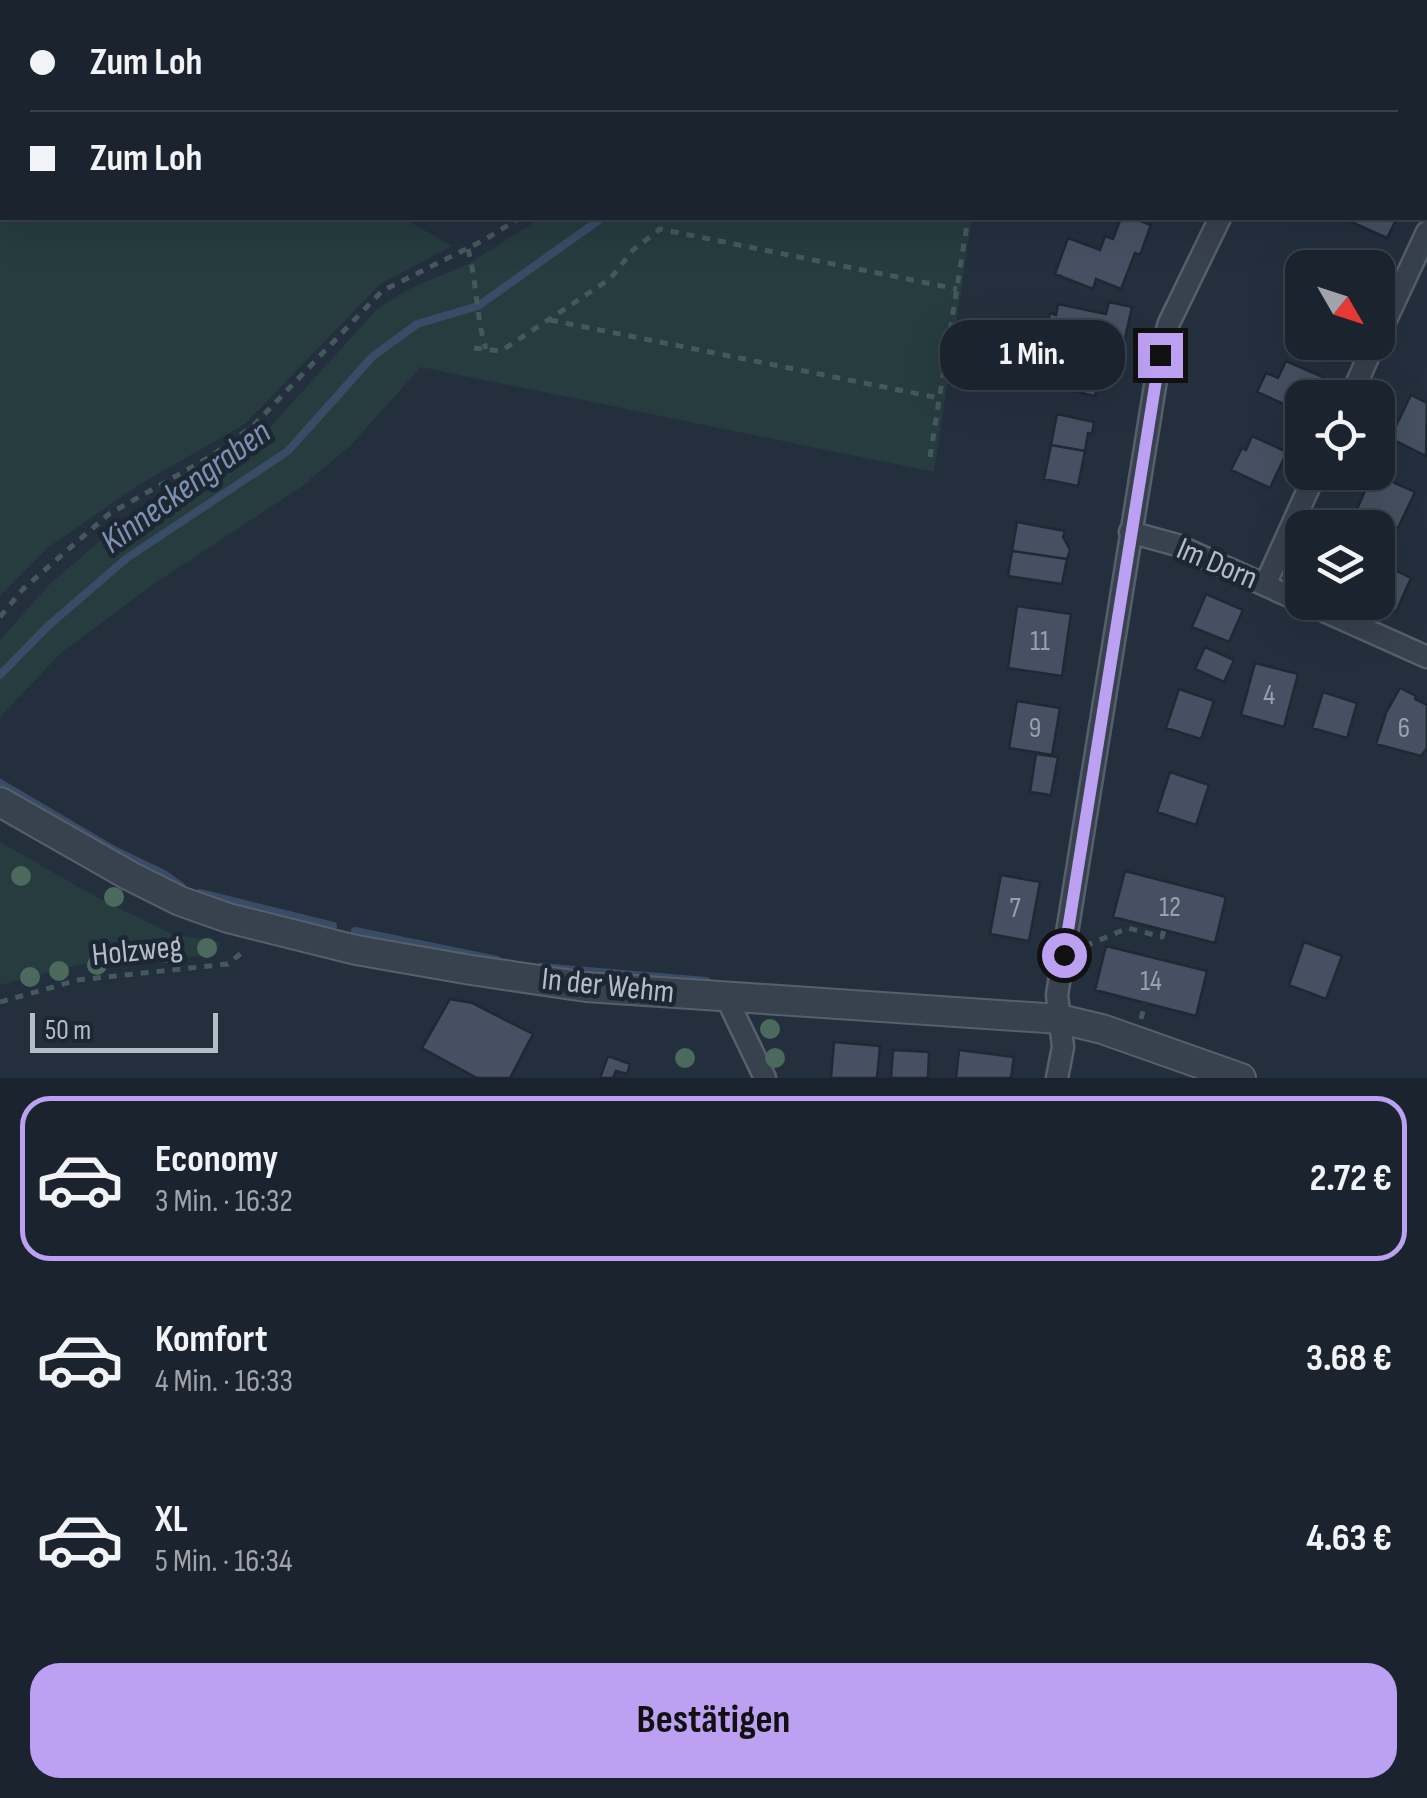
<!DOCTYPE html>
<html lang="de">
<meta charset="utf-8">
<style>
:root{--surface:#1b232e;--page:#282f3a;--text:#f1f3f6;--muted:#a0a4aa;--line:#39404a;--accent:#bca0f2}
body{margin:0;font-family:"Sofia Sans Condensed",sans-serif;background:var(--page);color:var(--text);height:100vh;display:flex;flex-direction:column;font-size:38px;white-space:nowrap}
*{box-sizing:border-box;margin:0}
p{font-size:32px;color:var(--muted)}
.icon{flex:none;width:55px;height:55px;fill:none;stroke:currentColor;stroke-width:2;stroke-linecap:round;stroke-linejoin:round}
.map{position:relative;height:1078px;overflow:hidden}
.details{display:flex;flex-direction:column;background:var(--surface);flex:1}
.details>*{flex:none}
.hud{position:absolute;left:0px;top:0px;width:1428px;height:220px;box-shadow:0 10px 40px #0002,0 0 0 2px var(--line);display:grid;align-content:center;height:220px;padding:0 30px;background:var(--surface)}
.needle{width:65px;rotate:129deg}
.controls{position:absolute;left:1285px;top:250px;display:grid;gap:20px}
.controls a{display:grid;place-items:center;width:110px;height:110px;border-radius:20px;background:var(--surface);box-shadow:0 10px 40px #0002,0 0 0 2px var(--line);font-size:50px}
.scale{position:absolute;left:30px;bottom:25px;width:188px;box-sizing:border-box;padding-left:10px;border:5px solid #b4bcc9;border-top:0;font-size:28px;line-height:35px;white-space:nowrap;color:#b4bcc9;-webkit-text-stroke:8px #1d2633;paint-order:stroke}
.end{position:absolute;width:45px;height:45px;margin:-22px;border:12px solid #bca0f2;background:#111;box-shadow:0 0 0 5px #111}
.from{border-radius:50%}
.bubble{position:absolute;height:70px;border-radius:30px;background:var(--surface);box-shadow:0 10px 40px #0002,0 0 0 2px var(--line);font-size:32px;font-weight:700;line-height:70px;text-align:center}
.hud b{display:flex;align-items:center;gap:35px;height:95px;font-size:38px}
.hud b+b{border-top:2px solid var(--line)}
.hud i{width:25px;height:25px;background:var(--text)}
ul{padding:18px 0 0;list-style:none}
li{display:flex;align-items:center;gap:30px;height:165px;margin:0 20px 15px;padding:0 10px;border:5px solid transparent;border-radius:30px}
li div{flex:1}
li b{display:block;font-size:38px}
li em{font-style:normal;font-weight:700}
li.on{border-color:var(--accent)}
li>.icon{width:90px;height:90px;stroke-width:1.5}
.action{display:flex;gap:20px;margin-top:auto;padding:20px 30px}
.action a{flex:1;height:115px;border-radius:30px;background:var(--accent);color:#111;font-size:40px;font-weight:700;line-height:115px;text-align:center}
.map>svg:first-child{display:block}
.green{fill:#263c3f}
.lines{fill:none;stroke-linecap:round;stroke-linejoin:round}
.stream{stroke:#394c67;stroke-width:8}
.building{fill:#455162;stroke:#1f2835;stroke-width:2.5}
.minor-casing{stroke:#565f6c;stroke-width:25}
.tertiary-casing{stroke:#565f6c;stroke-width:32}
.path{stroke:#44595c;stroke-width:5;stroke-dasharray:8 8;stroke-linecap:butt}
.minor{stroke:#38414e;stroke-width:20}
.tertiary{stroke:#38414e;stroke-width:28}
.tree{fill:#4b6a5d}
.route{stroke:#bca0f2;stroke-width:12}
.labels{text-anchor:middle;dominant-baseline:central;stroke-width:9;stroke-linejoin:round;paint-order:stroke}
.number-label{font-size:28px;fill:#98a1af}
.street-label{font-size:32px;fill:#b4bcc9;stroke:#1d2633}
.water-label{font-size:35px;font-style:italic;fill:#7c92b1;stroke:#1d2633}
</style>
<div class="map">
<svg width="1427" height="1078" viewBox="0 0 1427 1078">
<rect width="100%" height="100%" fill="#242f3e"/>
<path class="green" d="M 0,0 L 90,0 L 89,2 L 2,2 L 2,218 L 403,218 L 452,246 L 380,284 L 245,424 L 137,486 L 46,549 L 0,596 Z
M 894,0 L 1071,0 L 1070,2 L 889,2 Z
M 541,218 L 972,218 L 934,472 L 421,367 L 350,446 L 301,487 L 155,583 L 62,652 L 0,717 L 0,640 L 50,584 L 115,528 L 216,473 L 262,436 L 378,308 L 411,288 L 468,264 Z
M 0,842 L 96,897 L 172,934 L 220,942 L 216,955 L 82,964 L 0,985 Z"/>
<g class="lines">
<path class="stream" d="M 972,2 L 975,0
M 0,675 L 48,626 L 127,558 L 288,451 L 372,357 L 417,324 L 478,306 L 602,218
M 0,783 L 112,849 L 164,874 L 181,886
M 200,893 L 333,926
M 355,931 L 497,960
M 540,967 L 706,981"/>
</g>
<path class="building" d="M 1381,0 L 1425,0 L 1424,2 L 1379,2 Z
M 1425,105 L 1427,106 L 1427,167 L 1425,171 Z
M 1121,218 L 1133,218 L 1151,225 L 1140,255 L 1135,253 L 1121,289 L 1096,279 L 1093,289 L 1055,274 L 1068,238 L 1100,250 L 1105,236 L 1113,239 Z
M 1351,218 L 1397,218 L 1387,238 L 1349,221 Z
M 1315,253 L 1347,268 L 1308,268 Z
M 1302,280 L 1302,312 L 1291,306 Z
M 1109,302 L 1132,307 L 1122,352 L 1105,349 L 1102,360 L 1043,348 L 1050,313 L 1056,315 L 1058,304 L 1106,314 Z
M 1062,352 L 1102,360 L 1095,396 L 1055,387 Z
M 1286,361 L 1323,377 L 1314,398 L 1302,398 L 1302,412 L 1257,392 L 1266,373 L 1278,378 Z
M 1411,395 L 1427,403 L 1426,456 L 1390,438 Z
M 1057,414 L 1094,422 L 1092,434 L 1088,433 L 1085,451 L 1051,445 Z
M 1252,436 L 1287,452 L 1270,488 L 1231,470 L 1242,448 L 1246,450 Z
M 1051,445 L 1085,451 L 1078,486 L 1044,479 Z
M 1373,473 L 1415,492 L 1398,528 L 1357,509 Z
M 1017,522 L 1065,531 L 1063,537 L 1070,550 L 1067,559 L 1012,551 Z
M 1012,551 L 1067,559 L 1062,584 L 1008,576 Z
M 1378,562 L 1411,578 L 1396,612 L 1376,602 Z
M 1206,594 L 1243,610 L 1229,642 L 1192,627 Z
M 1017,606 L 1071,614 L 1062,676 L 1008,668 Z
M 1205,647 L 1234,660 L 1224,682 L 1195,669 Z
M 1255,663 L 1298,674 L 1284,727 L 1241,715 Z
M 1400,688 L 1416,696 L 1415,699 L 1427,705 L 1427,748 L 1421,756 L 1376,744 L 1386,713 Z
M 1179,689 L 1214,701 L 1201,739 L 1166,728 Z
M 1323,692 L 1357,703 L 1347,738 L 1312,728 Z
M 1017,701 L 1060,708 L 1052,755 L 1009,748 Z
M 1036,754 L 1058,757 L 1051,795 L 1030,792 Z
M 1170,772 L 1209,785 L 1196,825 L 1157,812 Z
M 1125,871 L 1226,897 L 1215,943 L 1113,917 Z
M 1001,875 L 1040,882 L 1029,941 L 990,934 Z
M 1304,942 L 1342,956 L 1326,999 L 1289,985 Z
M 1106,946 L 1207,971 L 1196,1016 L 1095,990 Z
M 450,999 L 472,1003 L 533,1034 L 510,1078 L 477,1078 L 422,1048 Z
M 834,1042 L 880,1046 L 877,1078 L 831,1078 Z
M 893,1050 L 929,1052 L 928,1078 L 891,1078 Z
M 959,1050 L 1014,1057 L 1011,1078 L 956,1078 Z
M 608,1056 L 630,1064 L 627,1074 L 616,1071 L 613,1078 L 600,1078 Z"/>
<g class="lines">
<defs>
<path id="minor" d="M 1323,2 L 1325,0
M 1425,79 L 1427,80
M 1378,337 L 1427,232
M 1350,398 L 1375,342
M 1130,532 L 1177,545 L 1302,602
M 1265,585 L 1316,472
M 1304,602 L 1427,657
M 726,997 L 765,1078
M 1057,1078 L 1063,1047 L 1057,995 L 1160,355 L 1169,323 L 1220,218"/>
<path id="tertiary" d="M 0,802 L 130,876 L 180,901 L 228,918 L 356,950 L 471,970 L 586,987 L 1060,1019 L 1102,1029 L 1241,1078"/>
</defs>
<use href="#minor" class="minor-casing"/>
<use href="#tertiary" class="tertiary-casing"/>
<path class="path" d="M 872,2 L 876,0
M 468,249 C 477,282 476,317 486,349
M 550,320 L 939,398
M 474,348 L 501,351 L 610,279 L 633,250 L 660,229 L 957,289
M 930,457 L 968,218
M 0,617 L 23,589 L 109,514 L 213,455 L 254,425 L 382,291 L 484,240 L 520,218
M 1085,946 L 1128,928 L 1162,937 L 1164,930
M 0,1002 L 78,980 L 228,964 L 245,950
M 1141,1019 L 1145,1003"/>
<use href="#minor" class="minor"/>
<use href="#tertiary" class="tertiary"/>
</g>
<g class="tree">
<circle cx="21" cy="876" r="10"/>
<circle cx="114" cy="897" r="10"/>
<circle cx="207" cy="948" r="10"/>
<circle cx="165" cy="953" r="10"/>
<circle cx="134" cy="954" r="10"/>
<circle cx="97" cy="965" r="10"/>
<circle cx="59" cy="971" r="10"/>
<circle cx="30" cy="977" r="10"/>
<circle cx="770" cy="1029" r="10"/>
<circle cx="685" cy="1058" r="10"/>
<circle cx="775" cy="1058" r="10"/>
</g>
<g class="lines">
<path class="route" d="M 1064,955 L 1160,355"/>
</g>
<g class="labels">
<g class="number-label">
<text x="1040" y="641">11</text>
<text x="1269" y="695">4</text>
<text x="1035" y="728">9</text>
<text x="1404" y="728">6</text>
<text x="1170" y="907">12</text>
<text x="1015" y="908">7</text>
<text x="1151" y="981">14</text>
</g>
<g class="street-label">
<text transform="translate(1217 564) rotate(23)">Im Dorn</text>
<text transform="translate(137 951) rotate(-6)">Holzweg</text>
<text transform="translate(608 986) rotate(6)">In der Wehm</text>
</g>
<g class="water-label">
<text transform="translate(186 487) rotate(-36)">Kinneckengraben</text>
</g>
</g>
</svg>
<div class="controls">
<a><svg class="needle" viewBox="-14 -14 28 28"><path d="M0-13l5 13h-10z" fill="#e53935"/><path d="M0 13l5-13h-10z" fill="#a0a4aa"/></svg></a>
<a><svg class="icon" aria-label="locate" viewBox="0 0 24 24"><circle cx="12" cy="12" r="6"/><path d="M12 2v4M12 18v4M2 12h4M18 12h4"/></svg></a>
<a><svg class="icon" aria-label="layers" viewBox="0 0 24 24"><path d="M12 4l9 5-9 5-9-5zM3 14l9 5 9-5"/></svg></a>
</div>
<div class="scale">50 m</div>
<i class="end from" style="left:1064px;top:955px"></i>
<i class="end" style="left:1160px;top:355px"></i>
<div class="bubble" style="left:940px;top:320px;width:185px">1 Min.</div>
<div class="hud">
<b><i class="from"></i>Zum Loh</b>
<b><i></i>Zum Loh</b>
</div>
</div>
<section class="details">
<ul>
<li class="on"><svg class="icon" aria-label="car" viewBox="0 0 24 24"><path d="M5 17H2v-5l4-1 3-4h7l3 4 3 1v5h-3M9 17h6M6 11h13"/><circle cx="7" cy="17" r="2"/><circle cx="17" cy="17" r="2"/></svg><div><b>Economy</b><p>3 Min. · 16:32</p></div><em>2.72 €</em></li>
<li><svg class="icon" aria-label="car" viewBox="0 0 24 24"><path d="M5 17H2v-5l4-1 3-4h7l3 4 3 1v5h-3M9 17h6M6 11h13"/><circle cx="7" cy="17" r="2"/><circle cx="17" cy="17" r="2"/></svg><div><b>Komfort</b><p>4 Min. · 16:33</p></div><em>3.68 €</em></li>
<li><svg class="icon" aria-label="car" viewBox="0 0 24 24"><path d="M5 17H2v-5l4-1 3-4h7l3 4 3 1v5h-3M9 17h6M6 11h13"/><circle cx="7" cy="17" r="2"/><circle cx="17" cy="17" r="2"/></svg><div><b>XL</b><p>5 Min. · 16:34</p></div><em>4.63 €</em></li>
</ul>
<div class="action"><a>Bestätigen</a></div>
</section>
